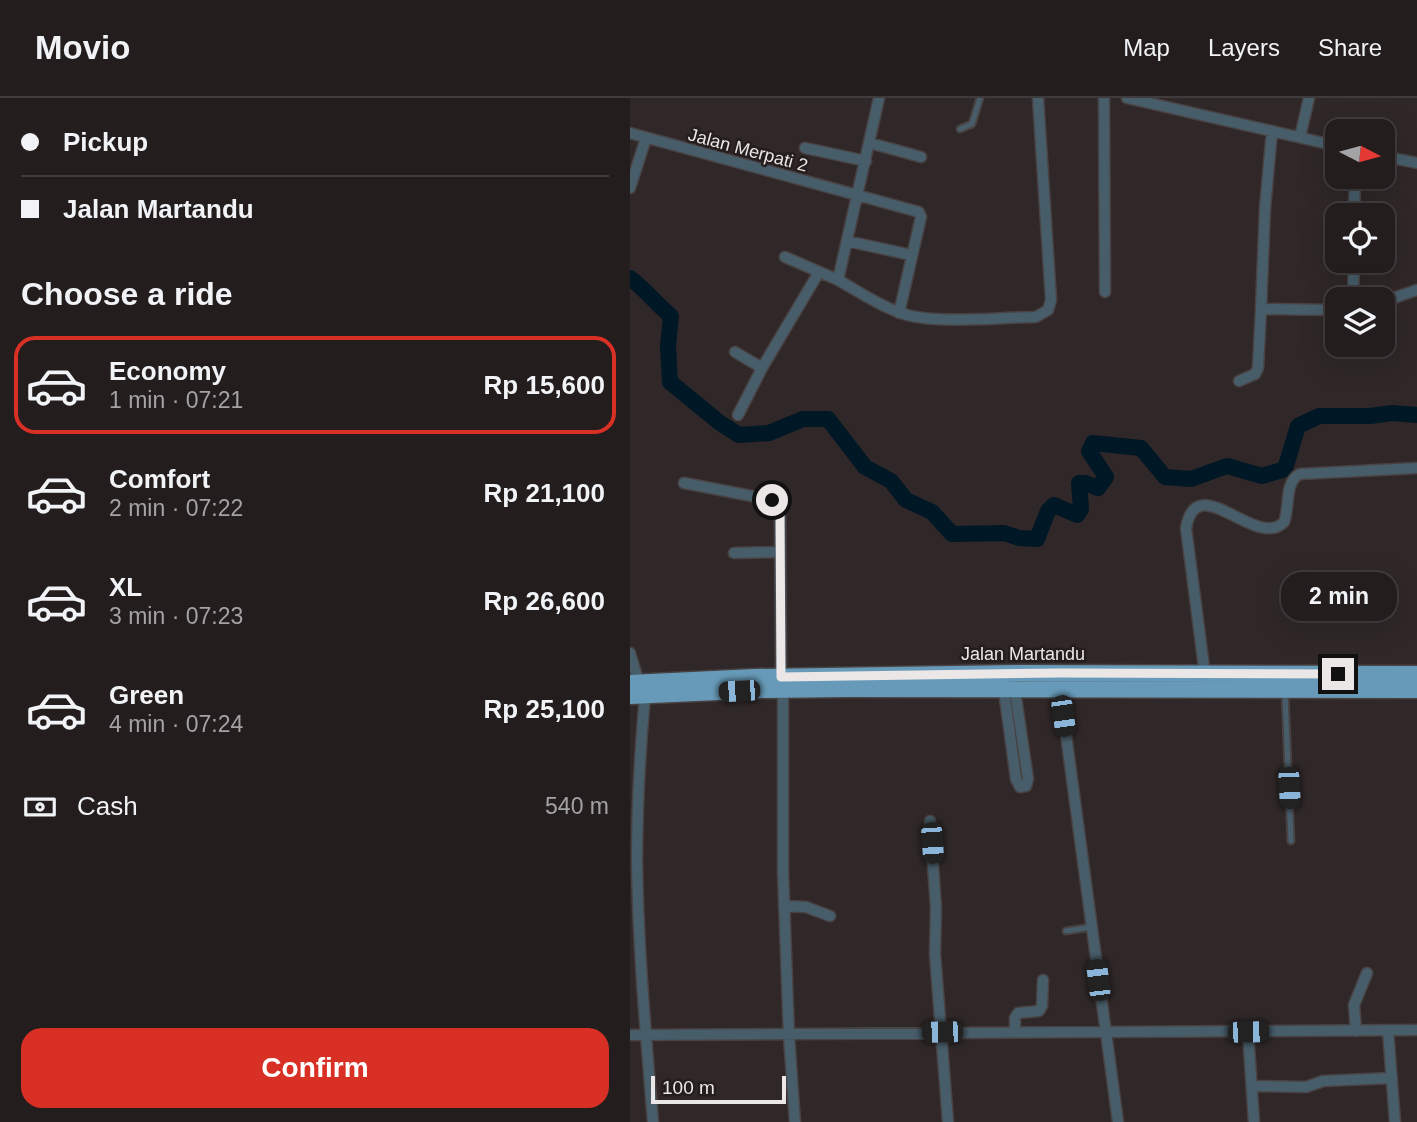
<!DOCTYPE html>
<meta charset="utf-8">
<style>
:root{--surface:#231d1e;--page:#2f2a2b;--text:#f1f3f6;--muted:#a3a2a4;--line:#403b3c;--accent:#d93025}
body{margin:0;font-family:Helvetica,sans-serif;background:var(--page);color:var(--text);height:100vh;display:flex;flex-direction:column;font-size:26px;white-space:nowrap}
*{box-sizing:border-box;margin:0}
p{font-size:23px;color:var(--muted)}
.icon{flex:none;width:38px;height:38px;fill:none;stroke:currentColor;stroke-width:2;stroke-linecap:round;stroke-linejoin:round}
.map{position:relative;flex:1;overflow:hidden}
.panel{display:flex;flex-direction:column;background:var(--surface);width:630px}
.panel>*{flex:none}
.hud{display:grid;align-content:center;height:154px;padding:0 21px;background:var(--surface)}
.needle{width:46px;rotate:96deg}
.buttons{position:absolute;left:695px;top:21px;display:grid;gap:14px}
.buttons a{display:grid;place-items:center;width:70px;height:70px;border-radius:14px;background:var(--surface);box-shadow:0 7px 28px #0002,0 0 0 2px var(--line);font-size:35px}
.scale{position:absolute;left:21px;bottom:18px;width:135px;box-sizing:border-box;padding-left:7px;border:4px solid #ece7e7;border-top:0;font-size:19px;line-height:24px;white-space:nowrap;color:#ece7e7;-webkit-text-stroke:5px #251d1e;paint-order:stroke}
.end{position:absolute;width:32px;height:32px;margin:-16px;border:9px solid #ece7e7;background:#111;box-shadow:0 0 0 4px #111}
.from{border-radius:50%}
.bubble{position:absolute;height:49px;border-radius:21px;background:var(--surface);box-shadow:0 7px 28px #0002,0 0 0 2px var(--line);font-size:23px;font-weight:700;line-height:49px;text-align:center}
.car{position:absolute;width:21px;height:42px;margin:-21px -10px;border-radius:9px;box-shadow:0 0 5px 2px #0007;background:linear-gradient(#222 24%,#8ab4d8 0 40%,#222 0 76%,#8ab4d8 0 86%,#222 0)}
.hud b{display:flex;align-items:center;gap:24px;height:66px;font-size:26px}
.hud b+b{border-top:2px solid var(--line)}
.hud i{width:18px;height:18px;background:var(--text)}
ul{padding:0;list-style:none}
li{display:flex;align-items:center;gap:21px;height:98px;margin:0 14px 10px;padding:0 7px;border:4px solid transparent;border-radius:21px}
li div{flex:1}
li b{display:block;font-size:26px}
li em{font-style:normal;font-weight:700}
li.on{border-color:var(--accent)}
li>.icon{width:63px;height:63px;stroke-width:1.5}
h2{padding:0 21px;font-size:32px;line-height:84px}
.pay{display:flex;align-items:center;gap:18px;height:77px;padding:0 21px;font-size:26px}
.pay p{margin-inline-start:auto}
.cta{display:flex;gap:14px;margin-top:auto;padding:14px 21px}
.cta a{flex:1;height:80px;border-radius:21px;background:var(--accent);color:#fff;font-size:28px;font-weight:700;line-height:80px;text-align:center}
header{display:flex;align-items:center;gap:42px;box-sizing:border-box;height:98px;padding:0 35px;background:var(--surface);border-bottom:2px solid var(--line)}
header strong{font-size:33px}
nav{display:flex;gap:38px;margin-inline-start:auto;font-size:24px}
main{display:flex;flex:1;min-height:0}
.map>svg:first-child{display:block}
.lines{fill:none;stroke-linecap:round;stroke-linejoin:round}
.river{stroke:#001726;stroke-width:16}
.service-casing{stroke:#494243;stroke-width:9}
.minor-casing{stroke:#494243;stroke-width:13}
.trunk-casing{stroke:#494243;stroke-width:19}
.service{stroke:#475d6a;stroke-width:5}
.minor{stroke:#475d6a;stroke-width:10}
.trunk{stroke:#679ab8;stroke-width:16}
.route{stroke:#ece7e7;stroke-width:9}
.labels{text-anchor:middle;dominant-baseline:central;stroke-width:5;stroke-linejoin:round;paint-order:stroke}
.street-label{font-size:18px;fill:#ece7e7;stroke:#251d1e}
</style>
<header>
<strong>Movio</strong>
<nav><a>Map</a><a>Layers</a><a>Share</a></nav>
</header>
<main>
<section class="panel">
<div class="hud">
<b><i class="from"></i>Pickup</b>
<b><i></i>Jalan Martandu</b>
</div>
<h2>Choose a ride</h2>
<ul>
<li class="on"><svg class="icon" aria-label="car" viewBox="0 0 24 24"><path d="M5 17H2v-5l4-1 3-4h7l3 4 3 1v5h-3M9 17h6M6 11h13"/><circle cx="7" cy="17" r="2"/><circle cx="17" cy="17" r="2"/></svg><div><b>Economy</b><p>1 min · 07:21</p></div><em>Rp 15,600</em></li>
<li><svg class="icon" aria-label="car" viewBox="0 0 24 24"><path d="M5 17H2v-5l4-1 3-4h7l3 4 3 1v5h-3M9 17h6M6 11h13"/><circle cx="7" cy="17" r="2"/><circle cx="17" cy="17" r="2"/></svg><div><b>Comfort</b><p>2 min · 07:22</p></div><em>Rp 21,100</em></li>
<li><svg class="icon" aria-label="car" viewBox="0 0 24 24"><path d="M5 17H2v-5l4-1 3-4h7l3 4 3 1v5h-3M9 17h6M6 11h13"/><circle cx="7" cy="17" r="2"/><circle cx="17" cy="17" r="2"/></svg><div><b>XL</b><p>3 min · 07:23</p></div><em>Rp 26,600</em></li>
<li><svg class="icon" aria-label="car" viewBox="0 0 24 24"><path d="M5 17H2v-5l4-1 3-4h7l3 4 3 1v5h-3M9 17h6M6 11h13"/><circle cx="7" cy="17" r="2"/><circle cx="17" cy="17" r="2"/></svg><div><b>Green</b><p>4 min · 07:24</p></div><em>Rp 25,100</em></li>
</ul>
<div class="pay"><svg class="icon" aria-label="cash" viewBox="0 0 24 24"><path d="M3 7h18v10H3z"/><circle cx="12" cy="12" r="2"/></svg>Cash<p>540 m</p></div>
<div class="cta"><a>Confirm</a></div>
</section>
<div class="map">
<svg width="787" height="1024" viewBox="0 0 787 1024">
<rect width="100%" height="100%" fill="#2f2728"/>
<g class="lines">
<path class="river" d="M 0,180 C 15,191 26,206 41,218 L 38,248 L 40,284 L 90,325 L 109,337 L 139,335 L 173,321 L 198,321 L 235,369 L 261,383 L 276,402 L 302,414 L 322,436 L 374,435 L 389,440 L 407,441 L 418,413 L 424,407 L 447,417 L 451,411 L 449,385 L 455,385 L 468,390 L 476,379 L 459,353 L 463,345 L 511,350 L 535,379 L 561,381 L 597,368 L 632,378 L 655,371 L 668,328 L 689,318 L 740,318 L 762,315 L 787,317"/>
<defs>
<path id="service" d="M 330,31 L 342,26 L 350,0
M 655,596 L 661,743
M 436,833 L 462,829"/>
<path id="minor" d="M 474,0 L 475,194
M 497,0 L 707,48
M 0,35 L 289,114 L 291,119 L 269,215
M 670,39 L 679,0
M 240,45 L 291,59
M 175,50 L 236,63
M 752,58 L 787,65
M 0,90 L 16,40
M 724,117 L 725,79
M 217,143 L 281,157
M 155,159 L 208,182 L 249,0
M 208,182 C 228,193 249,208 271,215 C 303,227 370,219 406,219 L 418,212 L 421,202 L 408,0
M 723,201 L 724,163
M 752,204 L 787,192
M 631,211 L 635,110 L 642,33
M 105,254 L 132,270
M 609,283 L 625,276 L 628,270 L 631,211 L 707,212
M 108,317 L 132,270 L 189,174
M 54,385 L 142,402 L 148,405 L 150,414 L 151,579
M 104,455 L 150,454
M 0,555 L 9,585
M 575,577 L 556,430 C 567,369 626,453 654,424 C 660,410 654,383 670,376 L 787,370
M 153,592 L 153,774 L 159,938 L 165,1024
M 430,592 L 488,1024
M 374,593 L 386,681 L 390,689 L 396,688 L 398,681 L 385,593
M 15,598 C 10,653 7,708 7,763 C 8,850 16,938 23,1024
M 300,723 L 306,810 L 305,856 L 318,1024
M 154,808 L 176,809 L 200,818
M 758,932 L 765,1024
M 726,933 L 724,907 L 737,875
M 618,934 L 624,1024
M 385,935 L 385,920 L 388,915 L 409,913 L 412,908 L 413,882
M 0,937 L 787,932
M 622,988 L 676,989 L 693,983 L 762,980"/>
<path id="trunk" d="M 0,585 L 125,579 L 388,575 L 787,576
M 0,598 L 132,592 L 215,591 L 787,592"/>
</defs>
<use href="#service" class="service-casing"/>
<use href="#minor" class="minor-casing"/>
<use href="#trunk" class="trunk-casing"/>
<use href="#service" class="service"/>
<use href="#minor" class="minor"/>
<use href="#trunk" class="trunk"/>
</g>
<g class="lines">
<path class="route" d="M 142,402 L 148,405 L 150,414 L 151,579 L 429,575 L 708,576"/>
</g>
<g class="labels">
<g class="street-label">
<text transform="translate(118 52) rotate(15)">Jalan Merpati 2</text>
<text x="393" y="556">Jalan Martandu</text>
</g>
</g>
</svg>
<div class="buttons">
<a><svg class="needle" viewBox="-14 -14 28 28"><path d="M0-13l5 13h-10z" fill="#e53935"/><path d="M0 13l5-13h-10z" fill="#a3a2a4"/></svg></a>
<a><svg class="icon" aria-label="locate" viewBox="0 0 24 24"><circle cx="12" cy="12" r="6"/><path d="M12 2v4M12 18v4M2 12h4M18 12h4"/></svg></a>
<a><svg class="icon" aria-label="layers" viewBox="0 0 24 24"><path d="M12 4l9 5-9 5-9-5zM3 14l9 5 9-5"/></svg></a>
</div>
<div class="scale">100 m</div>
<i class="end from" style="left:142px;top:402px"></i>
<i class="end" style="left:708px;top:576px"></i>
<div class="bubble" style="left:651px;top:474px;width:116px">2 min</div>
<i class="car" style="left:109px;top:593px;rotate:267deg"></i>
<i class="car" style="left:433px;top:618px;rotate:172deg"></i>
<i class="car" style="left:659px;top:690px;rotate:177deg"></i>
<i class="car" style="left:302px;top:745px;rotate:176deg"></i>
<i class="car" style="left:468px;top:882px;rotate:353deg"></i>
<i class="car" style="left:312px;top:934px;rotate:269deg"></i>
<i class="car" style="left:618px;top:934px;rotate:89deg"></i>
</div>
</main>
